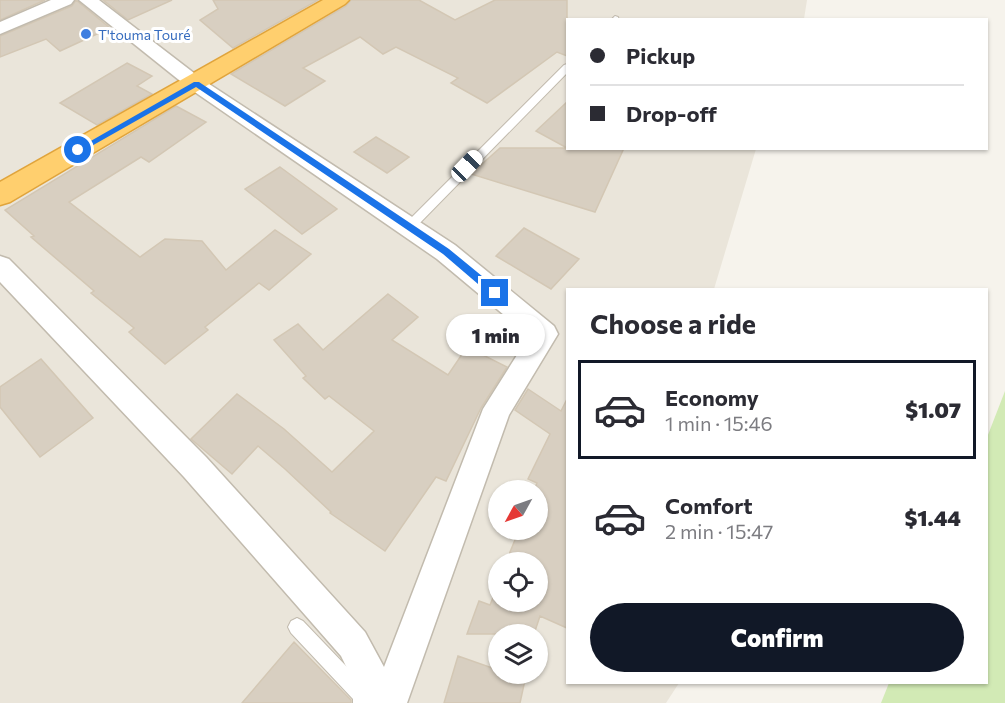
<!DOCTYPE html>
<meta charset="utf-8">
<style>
:root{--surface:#fff;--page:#f7f7f7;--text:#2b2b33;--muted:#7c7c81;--line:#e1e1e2;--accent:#111827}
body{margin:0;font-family:Commissioner,sans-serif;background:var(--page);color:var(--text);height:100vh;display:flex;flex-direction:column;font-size:22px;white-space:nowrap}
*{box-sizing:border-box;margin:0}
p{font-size:20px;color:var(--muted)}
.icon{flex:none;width:33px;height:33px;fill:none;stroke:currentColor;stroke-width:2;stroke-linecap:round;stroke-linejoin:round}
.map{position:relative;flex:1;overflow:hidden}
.sheet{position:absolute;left:566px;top:288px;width:422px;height:396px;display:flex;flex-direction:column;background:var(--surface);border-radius:0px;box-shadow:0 2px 4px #0004}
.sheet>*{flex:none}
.guide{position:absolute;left:566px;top:18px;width:422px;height:132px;border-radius:0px;box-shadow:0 2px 4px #0004;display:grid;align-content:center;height:132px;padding:0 24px;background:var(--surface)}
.needle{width:39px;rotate:230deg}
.controls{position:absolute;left:488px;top:480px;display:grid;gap:12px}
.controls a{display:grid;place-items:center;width:60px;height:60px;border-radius:50%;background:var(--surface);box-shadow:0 2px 4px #0004;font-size:30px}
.end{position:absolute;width:27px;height:27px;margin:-14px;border:8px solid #1a73e8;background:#fff;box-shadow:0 0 0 3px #fff}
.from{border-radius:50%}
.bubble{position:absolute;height:42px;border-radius:21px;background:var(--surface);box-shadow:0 2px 4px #0004;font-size:20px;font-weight:800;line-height:42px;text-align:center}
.car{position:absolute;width:18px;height:36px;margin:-18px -9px;border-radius:8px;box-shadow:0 0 4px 2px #0007;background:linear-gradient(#fff 24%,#345 0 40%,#fff 0 76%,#345 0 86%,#fff 0)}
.guide b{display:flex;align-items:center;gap:21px;height:57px;font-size:22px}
.guide b+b{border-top:2px solid var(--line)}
.guide i{width:15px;height:15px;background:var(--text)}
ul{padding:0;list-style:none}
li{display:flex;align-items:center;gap:18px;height:99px;margin:0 12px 9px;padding:0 12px;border:3px solid transparent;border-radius:0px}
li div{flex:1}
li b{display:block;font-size:22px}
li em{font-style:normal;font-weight:800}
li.current{border-color:var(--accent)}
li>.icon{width:54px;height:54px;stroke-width:1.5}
h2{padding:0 24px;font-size:27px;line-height:72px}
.primary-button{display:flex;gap:12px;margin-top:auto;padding:12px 24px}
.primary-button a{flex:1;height:69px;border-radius:36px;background:var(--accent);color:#fff;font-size:24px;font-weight:800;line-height:69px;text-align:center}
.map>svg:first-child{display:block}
.residential{fill:#eae5da;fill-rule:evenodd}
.green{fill:#d2eab5}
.building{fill:#d8cfc1;stroke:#d3c7b4;stroke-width:1.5}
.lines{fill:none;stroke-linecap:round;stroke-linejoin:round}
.lane-casing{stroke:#c2bbae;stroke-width:2}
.street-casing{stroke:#c2bbae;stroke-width:3}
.highway-casing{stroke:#e0a43c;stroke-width:3}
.lane{fill:#fff;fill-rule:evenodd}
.street{fill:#fff;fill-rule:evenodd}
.highway{fill:#ffcf6e;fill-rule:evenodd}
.route{fill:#1a73e8}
.shop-dot{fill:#3f7fe0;stroke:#fff;stroke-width:2}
.labels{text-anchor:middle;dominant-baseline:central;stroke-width:6;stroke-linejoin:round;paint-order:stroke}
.far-shop-label{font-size:14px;fill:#366cbe;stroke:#fff;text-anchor:start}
</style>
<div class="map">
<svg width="1005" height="703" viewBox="0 0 1005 703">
<rect width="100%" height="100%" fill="#f6f3ec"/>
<path class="residential" d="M 0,0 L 807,0 L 804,19 L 567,20 L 567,148 L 756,149 L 714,289 L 567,290 L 567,682 L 679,683 L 666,703 L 0,703 ZM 498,490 L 537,490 L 537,530 L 498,530 ZM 498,562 L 537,562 L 537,602 L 498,602 ZM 498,634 L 537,634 L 537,674 L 498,674 Z"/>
<path class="green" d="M 1005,391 L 1005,703 L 881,703 L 889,683 L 986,682 L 986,440 Z"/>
<path class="building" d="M 0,0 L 45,0 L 0,20 Z
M 76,0 L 110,28 L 60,51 L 46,39 L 0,57 L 0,36 L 72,6 Z
M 103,0 L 172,0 L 128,20 Z
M 213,0 L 318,0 L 233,48 L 200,20 L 218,9 Z
M 351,0 L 419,0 L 455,20 L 495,0 L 567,0 L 567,56 L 557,52 L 487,103 L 451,83 L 458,78 L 396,47 L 383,54 L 360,37 L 303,68 L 325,81 L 285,106 L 231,74 L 346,6 Z
M 127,63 L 152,76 L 137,86 L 152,94 L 97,125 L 60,103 Z
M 567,102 L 567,148 L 536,131 Z
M 176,106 L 206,122 L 149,162 L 141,157 L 69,202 L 140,257 L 165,239 L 202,241 L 226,270 L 275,230 L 311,254 L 269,290 L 259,283 L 205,327 L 208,330 L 165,364 L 129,332 L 134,328 L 91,293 L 94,291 L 31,237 L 34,236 L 5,210 Z
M 376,137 L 409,157 L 387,173 L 354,152 Z
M 500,148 L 624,148 L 595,212 L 471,174 Z
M 280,167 L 337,209 L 302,234 L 245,189 Z
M 524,228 L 579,259 L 551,289 L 496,256 Z
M 388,294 L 418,317 L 392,340 L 448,375 L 467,347 L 507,367 L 481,408 L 446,481 L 436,477 L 385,551 L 330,513 L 331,512 L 285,469 L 258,446 L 232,474 L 191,439 L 237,394 L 284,429 L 332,472 L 374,431 L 329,396 L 325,399 L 303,378 L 306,376 L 274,340 L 298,324 L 323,350 Z
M 41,359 L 93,418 L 40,457 L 0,407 L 0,387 Z
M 528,389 L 561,411 L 567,399 L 567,628 L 540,616 L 534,634 L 467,634 L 479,601 L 490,605 L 498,585 L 498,602 L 537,602 L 537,562 L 506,562 L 519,530 L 537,530 L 537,490 L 534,490 L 537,483 L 528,479 L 550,434 L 515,410 Z
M 294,642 L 351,700 L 351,703 L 242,703 Z
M 458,656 L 498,670 L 498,674 L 507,674 L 525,680 L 520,703 L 444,703 Z"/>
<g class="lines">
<defs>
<path id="lane" d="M 615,16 L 618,17 L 619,20 L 611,20 Z
M 567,64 L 567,73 L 413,230 L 405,230 L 403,227 L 405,224 L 564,65 Z
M 297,618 L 303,621 L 368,689 L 371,703 L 353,703 L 353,699 L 291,633 L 288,627 L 291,621 Z"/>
<path id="street" d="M 51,0 L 74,0 L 71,4 L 0,34 L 0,22 Z
M 79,0 L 99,0 L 203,80 L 455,245 L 554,326 L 558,334 L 509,415 L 407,703 L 364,703 L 341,656 L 184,477 L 0,282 L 0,256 L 9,259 L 206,457 L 365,632 L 384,667 L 483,409 L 529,336 L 437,259 L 189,88 Z"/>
<path id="highway" d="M 323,0 L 349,0 L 345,4 L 10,202 L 0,205 L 0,182 Z"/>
</defs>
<use href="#lane" class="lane-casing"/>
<use href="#street" class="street-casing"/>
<use href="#highway" class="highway-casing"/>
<use href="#lane" class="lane"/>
<use href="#street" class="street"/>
<use href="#highway" class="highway"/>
</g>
<path class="route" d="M 194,82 L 199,82 L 449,249 L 499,290 L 499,296 L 492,296 L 443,254 L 196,87 L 81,152 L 75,150 Z"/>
<circle class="shop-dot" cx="86" cy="34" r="6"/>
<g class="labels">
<g class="far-shop-label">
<text x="98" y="34">T'touma Touré</text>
</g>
</g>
</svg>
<div class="controls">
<a><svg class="needle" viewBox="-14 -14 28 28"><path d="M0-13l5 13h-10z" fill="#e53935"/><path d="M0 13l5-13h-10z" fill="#7c7c81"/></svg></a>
<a><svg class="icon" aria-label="locate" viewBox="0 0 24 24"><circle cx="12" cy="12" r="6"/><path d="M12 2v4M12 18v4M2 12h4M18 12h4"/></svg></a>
<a><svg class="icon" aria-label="layers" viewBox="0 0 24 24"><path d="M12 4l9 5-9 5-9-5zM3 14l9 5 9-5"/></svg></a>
</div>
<i class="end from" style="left:78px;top:150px"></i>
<i class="end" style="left:495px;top:293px"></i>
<div class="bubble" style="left:446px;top:314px;width:99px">1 min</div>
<i class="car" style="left:467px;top:166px;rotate:44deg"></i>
<div class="guide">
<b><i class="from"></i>Pickup</b>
<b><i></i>Drop-off</b>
</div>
<section class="sheet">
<h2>Choose a ride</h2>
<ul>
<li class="current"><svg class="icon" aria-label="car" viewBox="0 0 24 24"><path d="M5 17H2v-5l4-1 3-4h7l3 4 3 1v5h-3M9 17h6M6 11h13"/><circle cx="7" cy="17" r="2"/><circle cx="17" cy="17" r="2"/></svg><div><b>Economy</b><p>1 min · 15:46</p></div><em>$1.07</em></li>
<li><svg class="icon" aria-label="car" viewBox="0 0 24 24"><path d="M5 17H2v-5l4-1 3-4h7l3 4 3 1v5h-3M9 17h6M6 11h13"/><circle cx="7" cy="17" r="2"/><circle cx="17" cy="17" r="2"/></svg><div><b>Comfort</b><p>2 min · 15:47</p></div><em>$1.44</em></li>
</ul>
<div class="primary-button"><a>Confirm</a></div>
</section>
</div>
